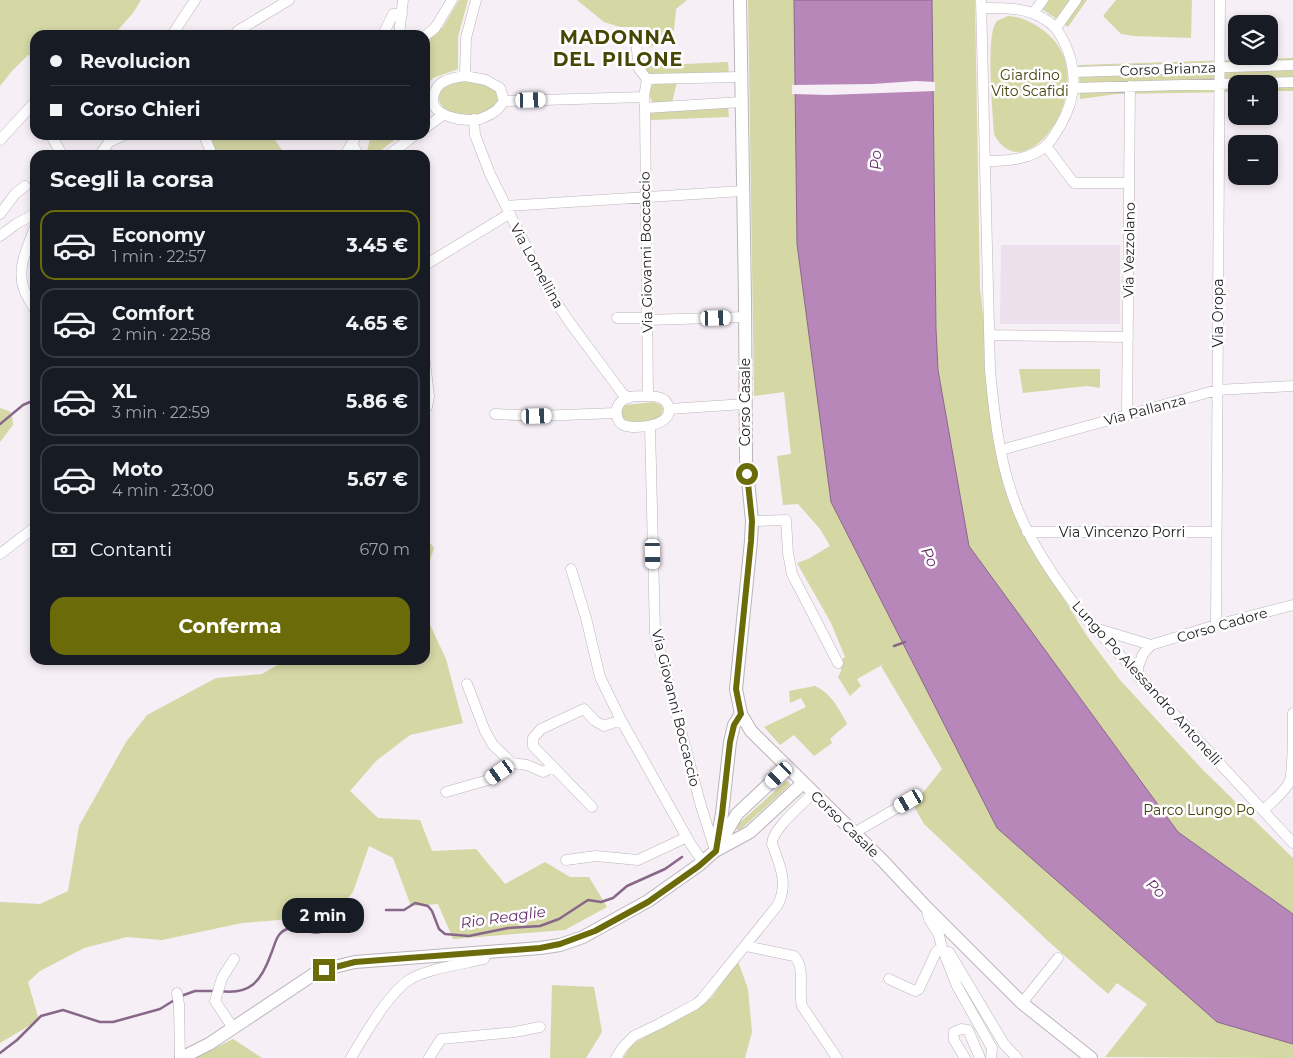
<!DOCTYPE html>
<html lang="it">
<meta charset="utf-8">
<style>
:root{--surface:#171b24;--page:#242831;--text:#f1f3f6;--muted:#9ea1a6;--line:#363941;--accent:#6c6b0a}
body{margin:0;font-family:Montserrat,sans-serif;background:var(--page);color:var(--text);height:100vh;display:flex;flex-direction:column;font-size:19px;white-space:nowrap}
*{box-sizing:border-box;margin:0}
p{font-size:16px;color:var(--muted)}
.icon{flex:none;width:28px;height:28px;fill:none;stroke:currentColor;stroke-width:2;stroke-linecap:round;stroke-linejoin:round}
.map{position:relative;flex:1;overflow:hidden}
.panel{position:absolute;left:30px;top:150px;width:400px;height:515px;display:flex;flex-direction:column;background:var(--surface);border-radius:15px;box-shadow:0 2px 8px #0003}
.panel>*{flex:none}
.hud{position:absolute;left:30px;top:30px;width:400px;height:110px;border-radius:15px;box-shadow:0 2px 8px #0003;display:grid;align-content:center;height:110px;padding:0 20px;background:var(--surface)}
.buttons{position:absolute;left:1228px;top:15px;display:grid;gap:10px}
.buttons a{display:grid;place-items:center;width:50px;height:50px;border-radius:10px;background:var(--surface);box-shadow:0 2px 8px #0003;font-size:25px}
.end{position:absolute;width:22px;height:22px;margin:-11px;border:6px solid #6c6b0a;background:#fff;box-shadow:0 0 0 2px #fff}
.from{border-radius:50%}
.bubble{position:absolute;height:35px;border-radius:15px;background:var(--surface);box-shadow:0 2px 8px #0003;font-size:16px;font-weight:700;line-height:35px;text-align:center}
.car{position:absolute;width:15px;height:30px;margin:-15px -8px;border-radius:6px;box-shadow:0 0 4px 1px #0007;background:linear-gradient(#fff 24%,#345 0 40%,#fff 0 76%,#345 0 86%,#fff 0)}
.hud b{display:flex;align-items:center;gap:18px;height:48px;font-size:19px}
.hud b+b{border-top:1px solid var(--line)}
.hud i{width:12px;height:12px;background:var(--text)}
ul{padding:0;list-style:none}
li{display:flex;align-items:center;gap:15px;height:70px;margin:0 10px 8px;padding:0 10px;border:2px solid var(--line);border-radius:15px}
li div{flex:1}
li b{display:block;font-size:19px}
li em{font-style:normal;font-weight:700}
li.on{border-color:var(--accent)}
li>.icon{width:45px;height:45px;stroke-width:1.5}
h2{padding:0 20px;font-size:22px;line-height:60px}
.pay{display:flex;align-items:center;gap:12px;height:55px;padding:0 20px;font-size:19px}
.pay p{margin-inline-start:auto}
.button{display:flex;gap:10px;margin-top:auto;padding:10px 20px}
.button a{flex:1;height:58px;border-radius:15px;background:var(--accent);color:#fff;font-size:20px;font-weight:700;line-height:58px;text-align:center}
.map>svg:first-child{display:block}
.built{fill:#ede0ed}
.green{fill:#d5d7a5}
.water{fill:#b787b9;stroke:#89678a}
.pier{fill:#f6eff6}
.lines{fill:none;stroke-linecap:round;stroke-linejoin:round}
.stream{stroke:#89678a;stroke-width:2.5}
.minor-casing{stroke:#bbb4bb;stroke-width:11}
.major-casing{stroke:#bbb4bb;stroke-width:14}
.minor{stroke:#fff;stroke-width:10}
.major{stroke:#fff;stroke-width:12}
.route{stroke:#6c6b0a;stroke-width:6}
.labels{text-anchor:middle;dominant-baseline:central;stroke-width:5;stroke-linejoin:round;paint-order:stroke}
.street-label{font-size:14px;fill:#1e1b1e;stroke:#fefefe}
.park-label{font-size:14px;fill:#42420b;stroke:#fefefe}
.water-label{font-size:15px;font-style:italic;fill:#692e6d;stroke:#fefefe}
.district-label{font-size:19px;font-weight:bold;letter-spacing:1px;fill:#474605;stroke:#fefefe}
</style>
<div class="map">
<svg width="1293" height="1058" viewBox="0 0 1293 1058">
<rect width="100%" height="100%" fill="#f6eff6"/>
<path class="built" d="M 1001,245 L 1120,245 L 1120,324 L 1000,324 Z"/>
<path class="green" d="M 0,0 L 141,0 L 133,13 L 118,30 L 117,35 L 35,35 L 35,56 L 28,55 L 12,71 L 0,86 Z
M 459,0 L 468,0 L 458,37 L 458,69 L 433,78 L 425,87 L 425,42 L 443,27 Z
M 577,0 L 687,0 L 676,9 L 674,30 L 650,48 L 649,27 L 620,27 L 604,22 Z
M 748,0 L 794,0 L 797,244 L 831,502 L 997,827 L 1217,1022 L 1293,1044 L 1293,1058 L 1105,1057 L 1147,1004 L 1117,983 L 1108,994 L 1049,942 L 924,824 L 912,803 L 918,799 L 942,769 L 881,666 L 887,662 L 857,679 L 861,686 L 850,696 L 838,677 L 841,671 L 841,660 L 845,657 L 831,623 L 797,563 L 808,559 L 830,546 L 820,529 L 798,504 L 783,505 L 777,456 L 791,454 L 784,392 L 754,396 Z
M 932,0 L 975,0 L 980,288 L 993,400 L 1027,540 L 1087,636 L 1120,680 L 1201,768 L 1293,858 L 1293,914 L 1178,832 L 969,546 L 938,370 L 936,329 Z
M 1040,0 L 1087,0 L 1068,27 L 1036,5 Z
M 1116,0 L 1192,0 L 1191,38 L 1134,36 L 1121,34 L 1103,16 Z
M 1008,16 C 1024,17 1037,25 1049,35 C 1103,85 1025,195 994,134 C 993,115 985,33 997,21 C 1000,19 1005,18 1008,16 Z
M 1293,58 L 1293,91 L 1269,91 L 1269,84 L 1236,84 L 1236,92 L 1117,94 L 1080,99 L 1079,65 Z
M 728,62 L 729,75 L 650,77 L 642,66 Z
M 462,81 L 476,81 L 495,88 L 500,101 L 497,108 C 484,113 470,118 455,115 C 446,112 434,102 441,91 C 446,85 455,83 462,81 Z
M 677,82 L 672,103 L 654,105 C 649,97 648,90 654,83 Z
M 728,107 L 729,117 L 650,120 L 650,111 Z
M 207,135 L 272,135 L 285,155 L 214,155 Z
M 371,135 L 401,135 L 376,154 L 368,155 L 367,151 Z
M 1019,369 L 1100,369 L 1100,388 L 1087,386 L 1023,393 Z
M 654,402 L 661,405 L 663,409 L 661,416 C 652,422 629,426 621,416 L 622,407 L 626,405 Z
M 0,408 L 9,411 L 12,415 L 13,425 L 0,442 Z
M 425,536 L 434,548 L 425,577 Z
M 425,614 L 446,659 L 463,723 L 410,735 L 376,761 L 350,791 L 378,818 L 420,820 L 432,851 L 476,849 L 505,884 L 545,862 L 570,877 L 589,877 L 607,907 L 565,930 L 453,939 L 438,904 L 411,906 L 393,858 L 369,846 L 353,892 L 333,916 L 242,923 L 162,940 L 127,937 L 84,948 L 40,971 L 28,982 L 39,1020 L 0,1043 L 0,902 L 40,904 L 68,891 L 79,826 L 126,742 L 147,715 L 216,678 L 262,674 L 286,660 L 425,660 Z
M 815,686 C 831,693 839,709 847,724 L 830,739 L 832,743 L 814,756 L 794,735 L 780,745 L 764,727 L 806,707 L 801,698 L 790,703 L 789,691 Z
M 786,781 L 790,783 L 790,785 L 740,830 L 737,830 L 736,826 Z
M 737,963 L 739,964 L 748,989 L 752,1032 L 745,1058 L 623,1058 L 632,1044 L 693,1011 L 711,998 Z
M 552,985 L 594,987 L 602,1032 L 586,1058 L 550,1058 Z
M 233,1039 L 262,1058 L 195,1058 Z"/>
<path class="water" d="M 794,0 L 932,0 L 936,329 L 938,370 L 969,546 L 1178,832 L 1293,914 L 1293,1044 L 1217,1022 L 997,828 L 831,502 L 797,244 Z"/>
<path class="pier" d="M 916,81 L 935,82 L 935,91 L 828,95 L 792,94 L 792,85 L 872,84 Z"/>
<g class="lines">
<path class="stream" d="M 0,424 L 23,405 L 30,402
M 894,646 L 905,642
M 386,910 L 404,910 L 415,903 L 428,906 L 432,911 L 439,929 L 445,934 L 469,936 L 508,928 L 540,926 L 559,919 L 588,900 L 601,902 L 613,898 L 627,886 L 665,869 L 682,857
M 220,991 C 250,995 261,982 271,954 C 275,945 276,933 287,929 C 300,924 320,943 330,924
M 181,996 L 195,991 L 214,991
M 0,1053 L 17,1040 L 41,1016 L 63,1010 L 100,1022 L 113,1022 L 160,1009 L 176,999"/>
<defs>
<path id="minor" d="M 981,0 L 990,370 C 995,425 1002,483 1028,532 C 1042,560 1061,586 1080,612 L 1293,843
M 981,8 C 1002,8 1026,7 1044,19 C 1054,24 1059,32 1064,42 C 1078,70 1076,99 1060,126 C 1056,132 1052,140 1047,145 C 1031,160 1006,161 985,161
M 1033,13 L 1043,0
M 1056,28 L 1076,0
M 172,35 L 195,0
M 234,35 L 239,30 L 289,0
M 383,35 L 393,14 L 402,14
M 399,35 L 403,0
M 425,36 L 435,28 L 452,0
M 636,41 L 639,69 L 647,79
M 1074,72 L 1293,65
M 465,76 L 486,80 L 500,88 L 504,101 C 501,105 498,110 494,112 C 490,115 485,117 480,119 C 467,122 431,118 433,98 C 434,93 436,88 440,84 C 446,79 457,77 465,76 Z
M 465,76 L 466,38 L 476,0
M 740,77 L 647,79 L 644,97 L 645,108 L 741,102
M 1074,88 L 1293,82
M 504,101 L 644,97
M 645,108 L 648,396
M 474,119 L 475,135 L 490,174 L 546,287 L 568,320 L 622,393 L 629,398
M 425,128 L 443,115
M 51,135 L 62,155
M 204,135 L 212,155
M 0,140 L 35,102
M 1046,146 L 1074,183 L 1129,183
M 354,147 L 358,155
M 100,155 L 109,142 L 125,135
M 345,155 L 357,135
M 389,155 L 415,135
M 506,206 L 743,191
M 0,214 L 15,194 L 25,186
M 35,227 C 28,246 16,269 24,289 C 26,296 31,303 35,310
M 0,236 L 16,224 L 35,214
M 425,265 L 509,214
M 617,318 L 642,318 L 647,320 L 745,317
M 990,335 L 1128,337
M 425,362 L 429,396 L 427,407 L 425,406
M 648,396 C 656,397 664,396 668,405 C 676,426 636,430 623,425 C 616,421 615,410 619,404 C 625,395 638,396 648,396 Z
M 669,409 L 745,404
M 495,414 L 537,416 L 616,413
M 1127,415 L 1130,86
M 650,426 L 655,633 L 701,806 L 715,850
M 1001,450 L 1217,390 L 1293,386
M 752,521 L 786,520 L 788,553 L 792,574 L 838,663
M 1027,532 L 1216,532
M 0,554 L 35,527
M 571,569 L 586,618 L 600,677 L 621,720 L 690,843 L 703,862
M 1216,625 L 1220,0
M 1095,628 L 1151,645
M 1138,677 L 1138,667 L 1143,654 L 1151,645 L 1216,625 L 1293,605
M 467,684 L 485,731 L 493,745 L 512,763
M 446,792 L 488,780 L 512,763 L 527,765 L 543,772 L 553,767
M 592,807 L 533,746 L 533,738 L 541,729 L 584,709 L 595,721 L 604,726 L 621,720
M 1264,810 C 1272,801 1285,792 1290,781 C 1293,768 1293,728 1293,713
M 854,833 L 909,801
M 566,860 L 596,856 L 638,860 L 687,837
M 926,907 L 929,919 L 939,935 L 942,948 L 957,986 L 992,1048 L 991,1058
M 746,946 L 794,956 C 806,967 798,991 802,1006 L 837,1058
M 949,952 L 1004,1044 L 1017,1058
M 889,979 L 915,991 L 919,989 L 936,952 L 942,948
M 177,993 L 179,1004 L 180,1058
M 1022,1003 L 1058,958
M 233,1028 L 215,1001 L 222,978 L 234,959
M 351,1058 C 363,1037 389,993 409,980 C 426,969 463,964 484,959 L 487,951
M 429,1058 L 441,1039 L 515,1032 L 540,1027
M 616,1058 L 623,1047 L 634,1036 L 659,1024 L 696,1004 L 702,999 L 777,906 C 789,885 780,865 772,844 C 772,829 802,805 813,793
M 965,1058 L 954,1040 L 954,1032 L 961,1029 L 968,1030 L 980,1058"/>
<path id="major" d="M 740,0 L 745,299 L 746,459 L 752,521 L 751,541 L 736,689 L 741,714 L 751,731 L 883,861 L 926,907 L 1022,1003 L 1091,1058
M 720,843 L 737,814 L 787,767
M 715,851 L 722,814 L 730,742 L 734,725 L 741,714
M 181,1058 L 209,1044 L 314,974 L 334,967 L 355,962 L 540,948 L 560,945 L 583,937 L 648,901 L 699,865 L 715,851 L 750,832 L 803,783"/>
</defs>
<use href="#minor" class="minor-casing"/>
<use href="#major" class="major-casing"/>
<use href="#minor" class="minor"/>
<use href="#major" class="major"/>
</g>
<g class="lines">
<path class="route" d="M 324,970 L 355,962 L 540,948 L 560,944 L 595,931 L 648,902 L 699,866 L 716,851 L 722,814 L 730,742 L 734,725 L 741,714 L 736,689 L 751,541 L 752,521 L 747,474"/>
</g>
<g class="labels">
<g class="street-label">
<text transform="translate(1168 69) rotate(-2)">Corso Brianza</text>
<text transform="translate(1129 250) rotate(-89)">Via Vezzolano</text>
<text transform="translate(646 252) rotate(-91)">Via Giovanni Boccaccio</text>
<text transform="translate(537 266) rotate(61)">Via Lomellina</text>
<text transform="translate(1218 313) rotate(-90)">Via Oropa</text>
<text transform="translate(745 402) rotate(-90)">Corso Casale</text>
<text transform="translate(1145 410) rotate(-15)">Via Pallanza</text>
<text x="1122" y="532">Via Vincenzo Porri</text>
<text transform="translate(1222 625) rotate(-16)">Corso Cadore</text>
<text transform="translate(1147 683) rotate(48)">Lungo Po Alessandro Antonelli</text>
<text transform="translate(676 708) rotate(76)">Via Giovanni Boccaccio</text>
<text transform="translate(845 824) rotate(44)">Corso Casale</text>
</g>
<g class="park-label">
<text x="1030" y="75">Giardino<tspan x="1030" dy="16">Vito Scafidi</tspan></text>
<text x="1199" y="810">Parco Lungo Po</text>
</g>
<g class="water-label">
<text transform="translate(875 160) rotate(-90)">Po</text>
<text transform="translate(930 557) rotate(65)">Po</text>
<text transform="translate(1156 888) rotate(43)">Po</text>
<text transform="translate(503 917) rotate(-8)">Rio Reaglie</text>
</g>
<g class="district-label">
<text x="618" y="37">MADONNA<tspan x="618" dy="22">DEL PILONE</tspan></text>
</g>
</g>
</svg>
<div class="buttons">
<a><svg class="icon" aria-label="layers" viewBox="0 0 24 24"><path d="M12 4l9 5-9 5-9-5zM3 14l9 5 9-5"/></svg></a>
<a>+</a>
<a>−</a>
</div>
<i class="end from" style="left:747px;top:474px"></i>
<i class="end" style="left:324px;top:970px"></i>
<div class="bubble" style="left:282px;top:898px;width:82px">2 min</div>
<i class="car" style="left:531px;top:100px;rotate:88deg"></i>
<i class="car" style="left:716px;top:318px;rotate:88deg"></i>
<i class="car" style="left:537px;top:416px;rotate:88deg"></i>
<i class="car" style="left:653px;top:554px;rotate:179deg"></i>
<i class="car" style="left:500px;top:772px;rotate:235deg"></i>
<i class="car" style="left:779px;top:775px;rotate:227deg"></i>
<i class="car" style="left:909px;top:801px;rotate:240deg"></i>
<div class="hud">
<b><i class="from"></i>Revolucion</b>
<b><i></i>Corso Chieri</b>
</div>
<section class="panel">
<h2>Scegli la corsa</h2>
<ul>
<li class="on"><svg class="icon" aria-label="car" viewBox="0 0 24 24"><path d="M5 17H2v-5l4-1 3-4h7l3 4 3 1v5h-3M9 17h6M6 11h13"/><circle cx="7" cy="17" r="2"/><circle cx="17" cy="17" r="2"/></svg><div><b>Economy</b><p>1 min · 22:57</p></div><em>3.45 €</em></li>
<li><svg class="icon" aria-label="car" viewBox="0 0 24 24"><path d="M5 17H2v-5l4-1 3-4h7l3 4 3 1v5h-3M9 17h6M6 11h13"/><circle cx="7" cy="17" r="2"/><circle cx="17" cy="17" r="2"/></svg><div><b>Comfort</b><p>2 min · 22:58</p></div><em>4.65 €</em></li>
<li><svg class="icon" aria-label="car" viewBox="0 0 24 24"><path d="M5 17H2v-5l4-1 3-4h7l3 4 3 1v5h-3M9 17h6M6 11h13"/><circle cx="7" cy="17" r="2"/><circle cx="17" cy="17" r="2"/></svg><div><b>XL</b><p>3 min · 22:59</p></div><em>5.86 €</em></li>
<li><svg class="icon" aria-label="car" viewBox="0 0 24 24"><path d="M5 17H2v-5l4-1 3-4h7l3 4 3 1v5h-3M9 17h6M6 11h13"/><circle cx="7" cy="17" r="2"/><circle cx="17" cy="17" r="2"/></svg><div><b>Moto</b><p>4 min · 23:00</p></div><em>5.67 €</em></li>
</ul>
<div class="pay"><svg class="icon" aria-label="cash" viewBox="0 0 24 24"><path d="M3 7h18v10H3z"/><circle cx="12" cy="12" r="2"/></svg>Contanti<p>670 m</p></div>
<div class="button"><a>Conferma</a></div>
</section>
</div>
